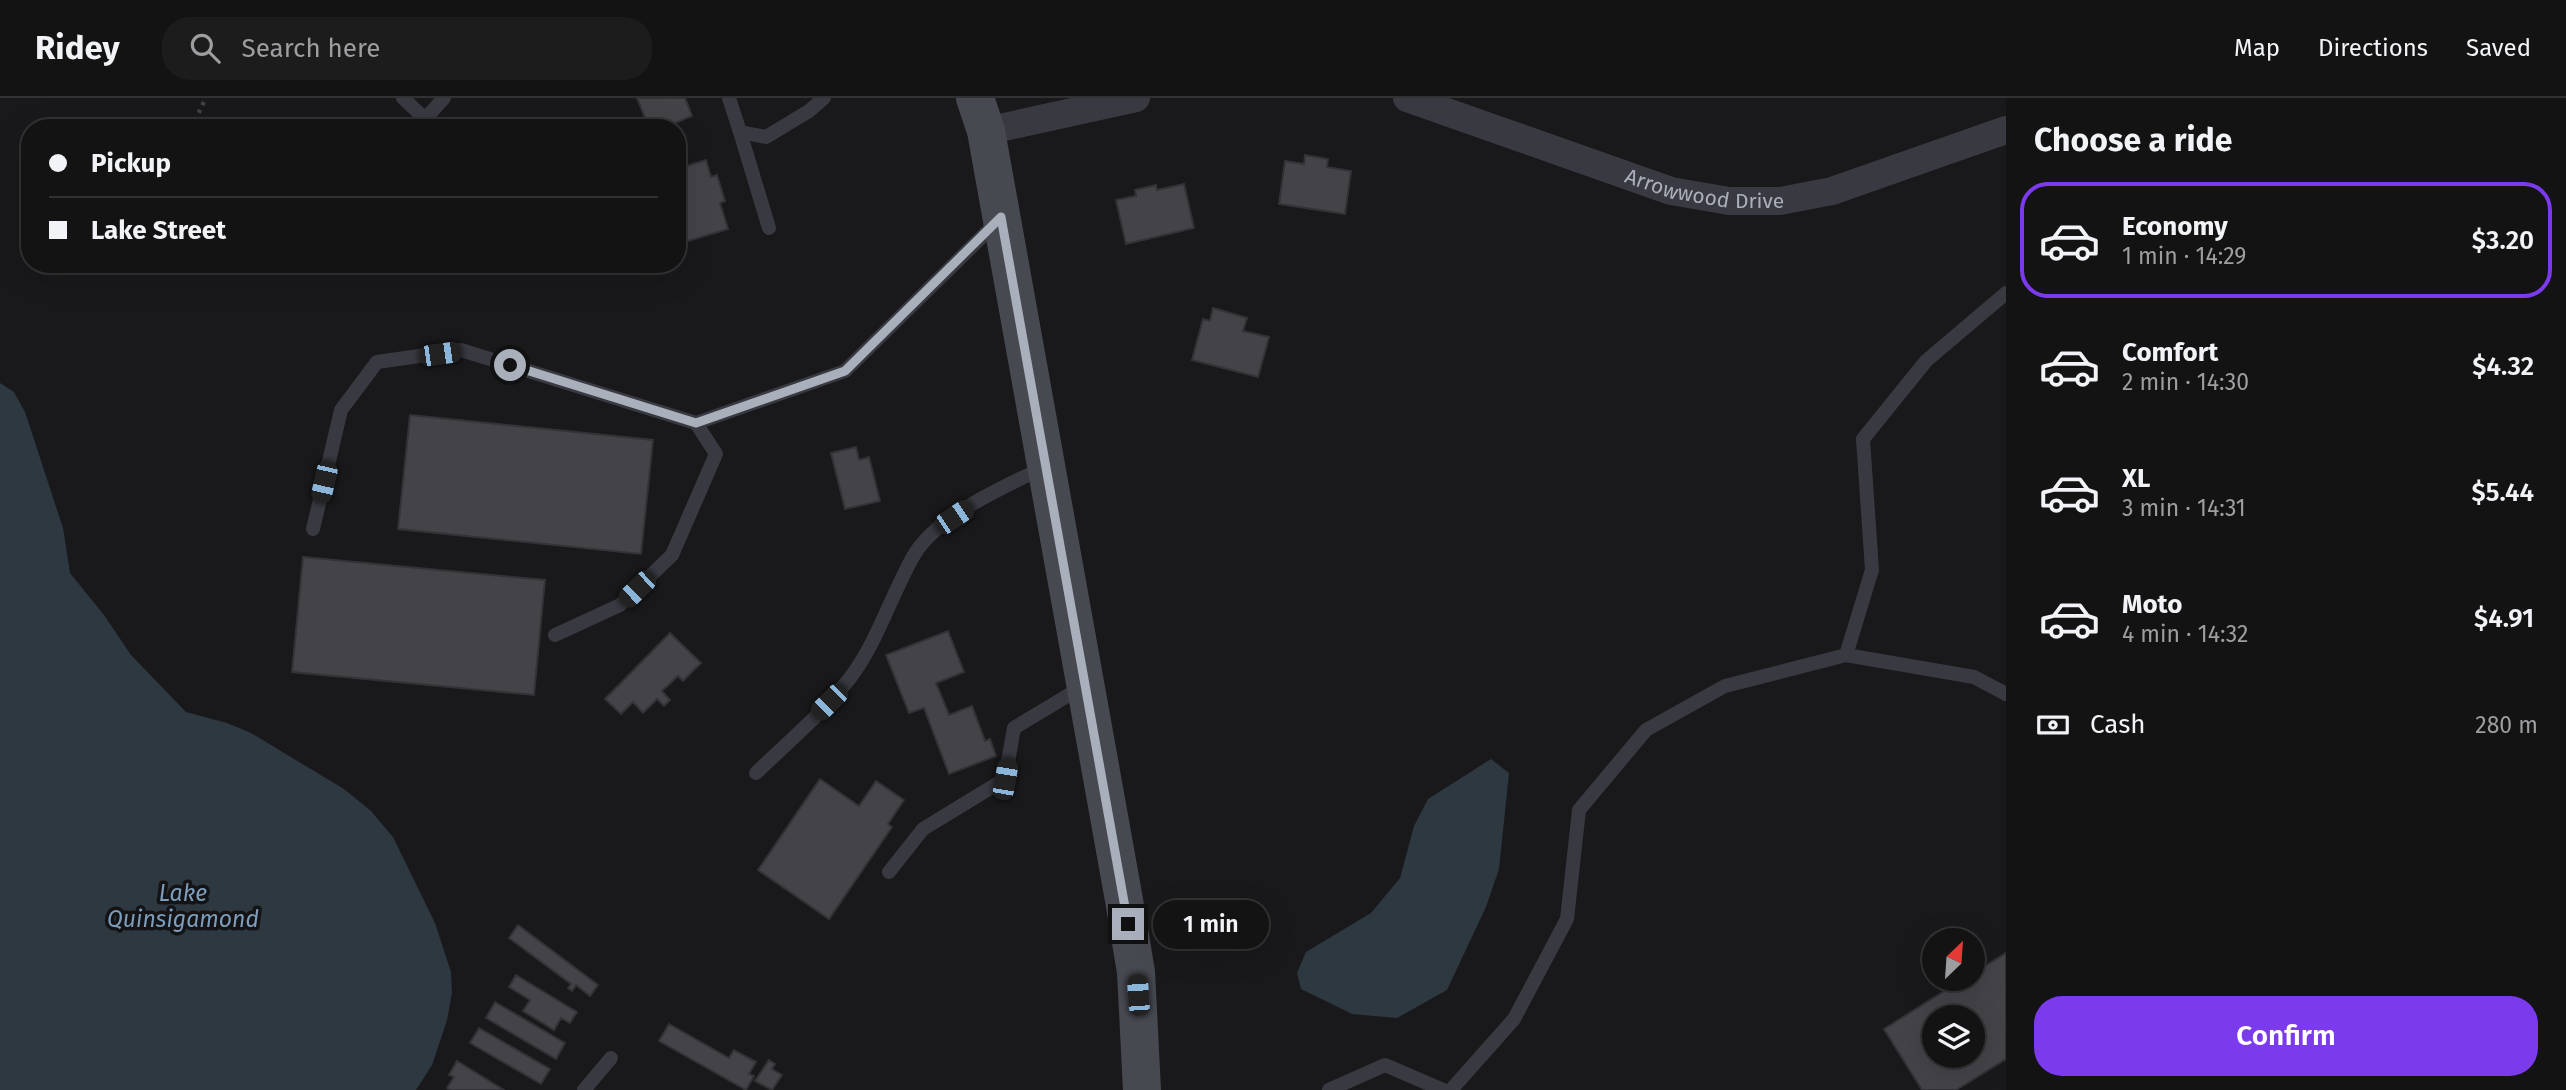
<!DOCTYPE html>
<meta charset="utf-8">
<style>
:root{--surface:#131314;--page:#1c1c1d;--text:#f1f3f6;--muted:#9d9ea0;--line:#323234;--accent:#7c3aed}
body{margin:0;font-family:"Fira Sans",sans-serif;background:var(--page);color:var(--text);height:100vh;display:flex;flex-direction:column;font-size:26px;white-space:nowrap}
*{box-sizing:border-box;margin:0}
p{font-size:23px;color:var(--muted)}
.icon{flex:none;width:38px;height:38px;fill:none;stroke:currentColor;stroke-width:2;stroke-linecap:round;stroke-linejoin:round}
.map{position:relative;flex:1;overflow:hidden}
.panel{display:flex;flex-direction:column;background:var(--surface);width:560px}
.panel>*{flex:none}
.banner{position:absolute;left:21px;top:21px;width:665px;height:154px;border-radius:28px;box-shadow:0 7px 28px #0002,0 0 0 2px var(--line);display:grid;align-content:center;height:154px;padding:0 28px;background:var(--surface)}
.needle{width:46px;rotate:25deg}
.controls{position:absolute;left:1922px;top:830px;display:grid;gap:14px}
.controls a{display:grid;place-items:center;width:63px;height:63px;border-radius:50%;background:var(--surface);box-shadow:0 7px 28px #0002,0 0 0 2px var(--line);font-size:35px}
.end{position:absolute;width:32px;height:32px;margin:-16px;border:9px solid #aaafbc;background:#111;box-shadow:0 0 0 4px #111}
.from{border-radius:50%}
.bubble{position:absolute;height:49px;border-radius:24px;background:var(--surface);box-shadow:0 7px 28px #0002,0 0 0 2px var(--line);font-size:23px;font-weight:600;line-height:49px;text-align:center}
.car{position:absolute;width:21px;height:42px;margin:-21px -10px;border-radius:9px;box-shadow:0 0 5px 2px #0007;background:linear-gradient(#222 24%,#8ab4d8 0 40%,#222 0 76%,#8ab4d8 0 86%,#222 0)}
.banner b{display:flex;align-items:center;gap:24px;height:66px;font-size:26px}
.banner b+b{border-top:2px solid var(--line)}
.banner i{width:18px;height:18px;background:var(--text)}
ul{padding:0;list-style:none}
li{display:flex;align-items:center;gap:21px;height:116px;margin:0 14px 10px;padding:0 14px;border:4px solid transparent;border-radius:28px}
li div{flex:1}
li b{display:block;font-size:26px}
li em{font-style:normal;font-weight:600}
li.selected{border-color:var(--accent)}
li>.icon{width:63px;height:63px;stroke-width:1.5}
h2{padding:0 28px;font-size:32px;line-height:84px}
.pay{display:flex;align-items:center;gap:18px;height:77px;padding:0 28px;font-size:26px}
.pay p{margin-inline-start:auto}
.button{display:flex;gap:14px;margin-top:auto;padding:14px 28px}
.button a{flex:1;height:80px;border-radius:28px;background:var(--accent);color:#fff;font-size:28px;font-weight:600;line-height:80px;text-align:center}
header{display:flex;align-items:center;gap:42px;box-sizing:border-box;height:98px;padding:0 35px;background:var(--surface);border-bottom:2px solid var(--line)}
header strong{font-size:33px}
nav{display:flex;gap:38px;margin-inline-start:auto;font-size:24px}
.search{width:490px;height:63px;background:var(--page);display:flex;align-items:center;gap:18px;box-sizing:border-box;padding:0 24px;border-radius:28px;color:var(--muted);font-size:26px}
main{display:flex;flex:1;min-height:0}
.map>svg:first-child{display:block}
.water{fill:#2d3841}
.building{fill:#434348;stroke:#333237;stroke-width:2;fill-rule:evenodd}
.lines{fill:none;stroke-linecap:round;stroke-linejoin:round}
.path{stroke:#3f4148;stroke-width:4.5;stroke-dasharray:3.5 5;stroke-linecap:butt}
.service{stroke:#393a41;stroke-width:14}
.minor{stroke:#393a41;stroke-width:28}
.secondary{stroke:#474951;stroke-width:38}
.route{stroke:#aaafbc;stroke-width:9}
.labels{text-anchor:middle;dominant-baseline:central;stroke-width:7;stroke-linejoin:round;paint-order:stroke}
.street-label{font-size:21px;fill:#aaafbc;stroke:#141416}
.water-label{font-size:23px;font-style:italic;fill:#7e9dba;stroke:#141416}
</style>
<header>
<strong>Ridey</strong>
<div class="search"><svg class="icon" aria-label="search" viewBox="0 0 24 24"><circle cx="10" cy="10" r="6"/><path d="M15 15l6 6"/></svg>Search here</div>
<nav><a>Map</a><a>Directions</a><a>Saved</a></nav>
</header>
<main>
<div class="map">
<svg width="2006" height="992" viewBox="0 0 2006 992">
<rect width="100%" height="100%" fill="#19191b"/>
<path class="water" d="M 0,285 L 14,294 L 25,314 L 63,430 L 70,475 L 104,517 L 131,557 L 186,614 L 227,625 L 251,635 L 344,691 L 371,713 L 393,739 L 435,825 L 451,874 L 452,895 L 447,922 L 432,967 L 416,992 L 0,992 Z
M 1491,661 L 1509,675 L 1499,771 L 1486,809 L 1447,892 L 1397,920 L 1352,916 L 1301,891 L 1297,875 L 1306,854 L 1371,815 L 1400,780 L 1414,728 L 1428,701 Z"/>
<path class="building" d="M 637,0 L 685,0 L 692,18 L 663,30 L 649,30 Z
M 1305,57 L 1328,61 L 1327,69 L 1351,73 L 1345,116 L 1279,106 L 1285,63 L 1304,66 Z
M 706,62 L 711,79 L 717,77 L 725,103 L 720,105 L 728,131 L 688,143 L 677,109 L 677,71 Z
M 1184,86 L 1194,130 L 1126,146 L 1116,102 L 1136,98 L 1135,92 L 1156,87 L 1157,92 Z
M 1213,210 L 1247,220 L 1243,233 L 1269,239 L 1258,279 L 1192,262 L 1203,221 L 1210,223 Z
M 410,317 L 653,342 L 641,456 L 398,431 Z
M 856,349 L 859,362 L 869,359 L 880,403 L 845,411 L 831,355 Z
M 303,459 L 545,482 L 534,597 L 292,574 Z
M 948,533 L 964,574 L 936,585 L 949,617 L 972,608 L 985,643 L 990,641 L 996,658 L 949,676 L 924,610 L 909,615 L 886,557 Z
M 670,535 L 701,565 L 683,583 L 678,578 L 662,593 L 670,602 L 664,608 L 657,601 L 643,615 L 633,604 L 621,616 L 605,601 Z
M 820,681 L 859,708 L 876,683 L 904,702 L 888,726 L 892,729 L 829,821 L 758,772 Z
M 518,827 L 598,887 L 590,898 L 576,887 L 572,893 L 568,890 L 571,886 L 509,840 Z
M 2006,855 L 2006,961 L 1956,992 L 1922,992 L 1884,931 L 1965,880 L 1972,880 L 1972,876 ZM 1934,919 L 1972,919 L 1972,957 L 1934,957 Z
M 516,877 L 577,914 L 570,925 L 561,920 L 554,932 L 523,913 L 530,902 L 509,889 Z
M 495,904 L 565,945 L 556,961 L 486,920 Z
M 669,926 L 729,960 L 734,952 L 756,964 L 749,976 L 754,978 L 746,992 L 659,943 Z
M 479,930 L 550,971 L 541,986 L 470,945 Z
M 769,962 L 775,966 L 772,971 L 782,977 L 772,992 L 755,983 Z
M 457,963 L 504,992 L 450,992 L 447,990 L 454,979 L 449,977 Z"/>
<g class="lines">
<path class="path" d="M 191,30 L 206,0"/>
<path class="service" d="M 403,0 L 425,21 L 444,0
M 729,0 L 740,34 L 766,39 L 809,13 L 824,0
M 740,34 L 769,130
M 313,431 L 341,312 L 377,264 L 461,252 L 696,325 L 845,273 L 998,123
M 555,537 L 620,507 L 672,457 L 716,356 L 696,325
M 1846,557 L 1974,579 L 2006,596
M 756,675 C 788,644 823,615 850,580 C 878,543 891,497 914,457 C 937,418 1005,388 1045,369
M 889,774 L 923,731 L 1005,681 L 1014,630 L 1082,589
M 584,992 L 611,960
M 1329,992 L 1385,967 L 1443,992
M 1451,992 L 1514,921 L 1567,821 L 1579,712 L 1646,632 L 1725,588 L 1846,557 L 1872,472 L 1863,341 L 1926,263 L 2006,195"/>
<g class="minor">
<path id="s1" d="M 1407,0 L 1671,93 L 1729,103 L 1780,103 L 1832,93 L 2006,32"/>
<path d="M 986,33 L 1136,0"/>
</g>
<path class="secondary" d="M 975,0 L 986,33 L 1124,802 L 1136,874 L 1142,992"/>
</g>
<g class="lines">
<path class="route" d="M 510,267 L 696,325 L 845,273 L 1001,119 L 1128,826"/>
</g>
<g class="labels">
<g class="street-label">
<text stroke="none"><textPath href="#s1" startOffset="313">Arrowwood Drive</textPath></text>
</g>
<g class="water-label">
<text x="183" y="795">Lake<tspan x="183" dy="26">Quinsigamond</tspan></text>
</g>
</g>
</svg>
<div class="controls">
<a><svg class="needle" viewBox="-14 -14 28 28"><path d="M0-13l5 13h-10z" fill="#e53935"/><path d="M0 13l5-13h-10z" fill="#9d9ea0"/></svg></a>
<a><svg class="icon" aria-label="layers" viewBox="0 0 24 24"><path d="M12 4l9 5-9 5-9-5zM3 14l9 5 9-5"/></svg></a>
</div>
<i class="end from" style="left:510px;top:267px"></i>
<i class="end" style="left:1128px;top:826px"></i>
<div class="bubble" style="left:1153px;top:802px;width:116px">1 min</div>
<i class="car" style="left:440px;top:256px;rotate:82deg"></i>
<i class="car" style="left:324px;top:384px;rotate:193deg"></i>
<i class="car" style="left:954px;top:419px;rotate:56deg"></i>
<i class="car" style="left:637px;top:491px;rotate:226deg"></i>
<i class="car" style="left:829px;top:604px;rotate:225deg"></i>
<i class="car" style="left:1005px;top:681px;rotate:10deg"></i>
<i class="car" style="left:1138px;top:897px;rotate:356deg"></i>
<div class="banner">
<b><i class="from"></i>Pickup</b>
<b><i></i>Lake Street</b>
</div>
</div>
<section class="panel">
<h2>Choose a ride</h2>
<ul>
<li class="selected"><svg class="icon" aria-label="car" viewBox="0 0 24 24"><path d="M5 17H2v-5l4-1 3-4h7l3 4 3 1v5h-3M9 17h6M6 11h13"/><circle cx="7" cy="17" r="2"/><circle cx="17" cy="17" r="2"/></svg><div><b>Economy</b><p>1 min · 14:29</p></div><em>$3.20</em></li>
<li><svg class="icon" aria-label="car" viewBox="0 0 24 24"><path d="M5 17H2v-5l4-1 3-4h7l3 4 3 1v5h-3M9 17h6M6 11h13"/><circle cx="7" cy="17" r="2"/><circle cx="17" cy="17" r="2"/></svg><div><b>Comfort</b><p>2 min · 14:30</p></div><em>$4.32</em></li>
<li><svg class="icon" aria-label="car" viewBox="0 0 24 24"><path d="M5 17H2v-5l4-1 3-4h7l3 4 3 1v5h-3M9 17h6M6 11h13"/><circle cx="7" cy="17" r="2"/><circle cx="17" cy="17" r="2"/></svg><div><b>XL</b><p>3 min · 14:31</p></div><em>$5.44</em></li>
<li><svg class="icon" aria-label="car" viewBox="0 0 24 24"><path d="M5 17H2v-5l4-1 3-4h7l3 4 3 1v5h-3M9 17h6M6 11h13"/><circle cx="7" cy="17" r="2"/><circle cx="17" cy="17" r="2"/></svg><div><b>Moto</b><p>4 min · 14:32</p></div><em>$4.91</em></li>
</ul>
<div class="pay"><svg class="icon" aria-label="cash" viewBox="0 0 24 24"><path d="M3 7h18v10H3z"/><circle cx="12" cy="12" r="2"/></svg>Cash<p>280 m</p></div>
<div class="button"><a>Confirm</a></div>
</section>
</main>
